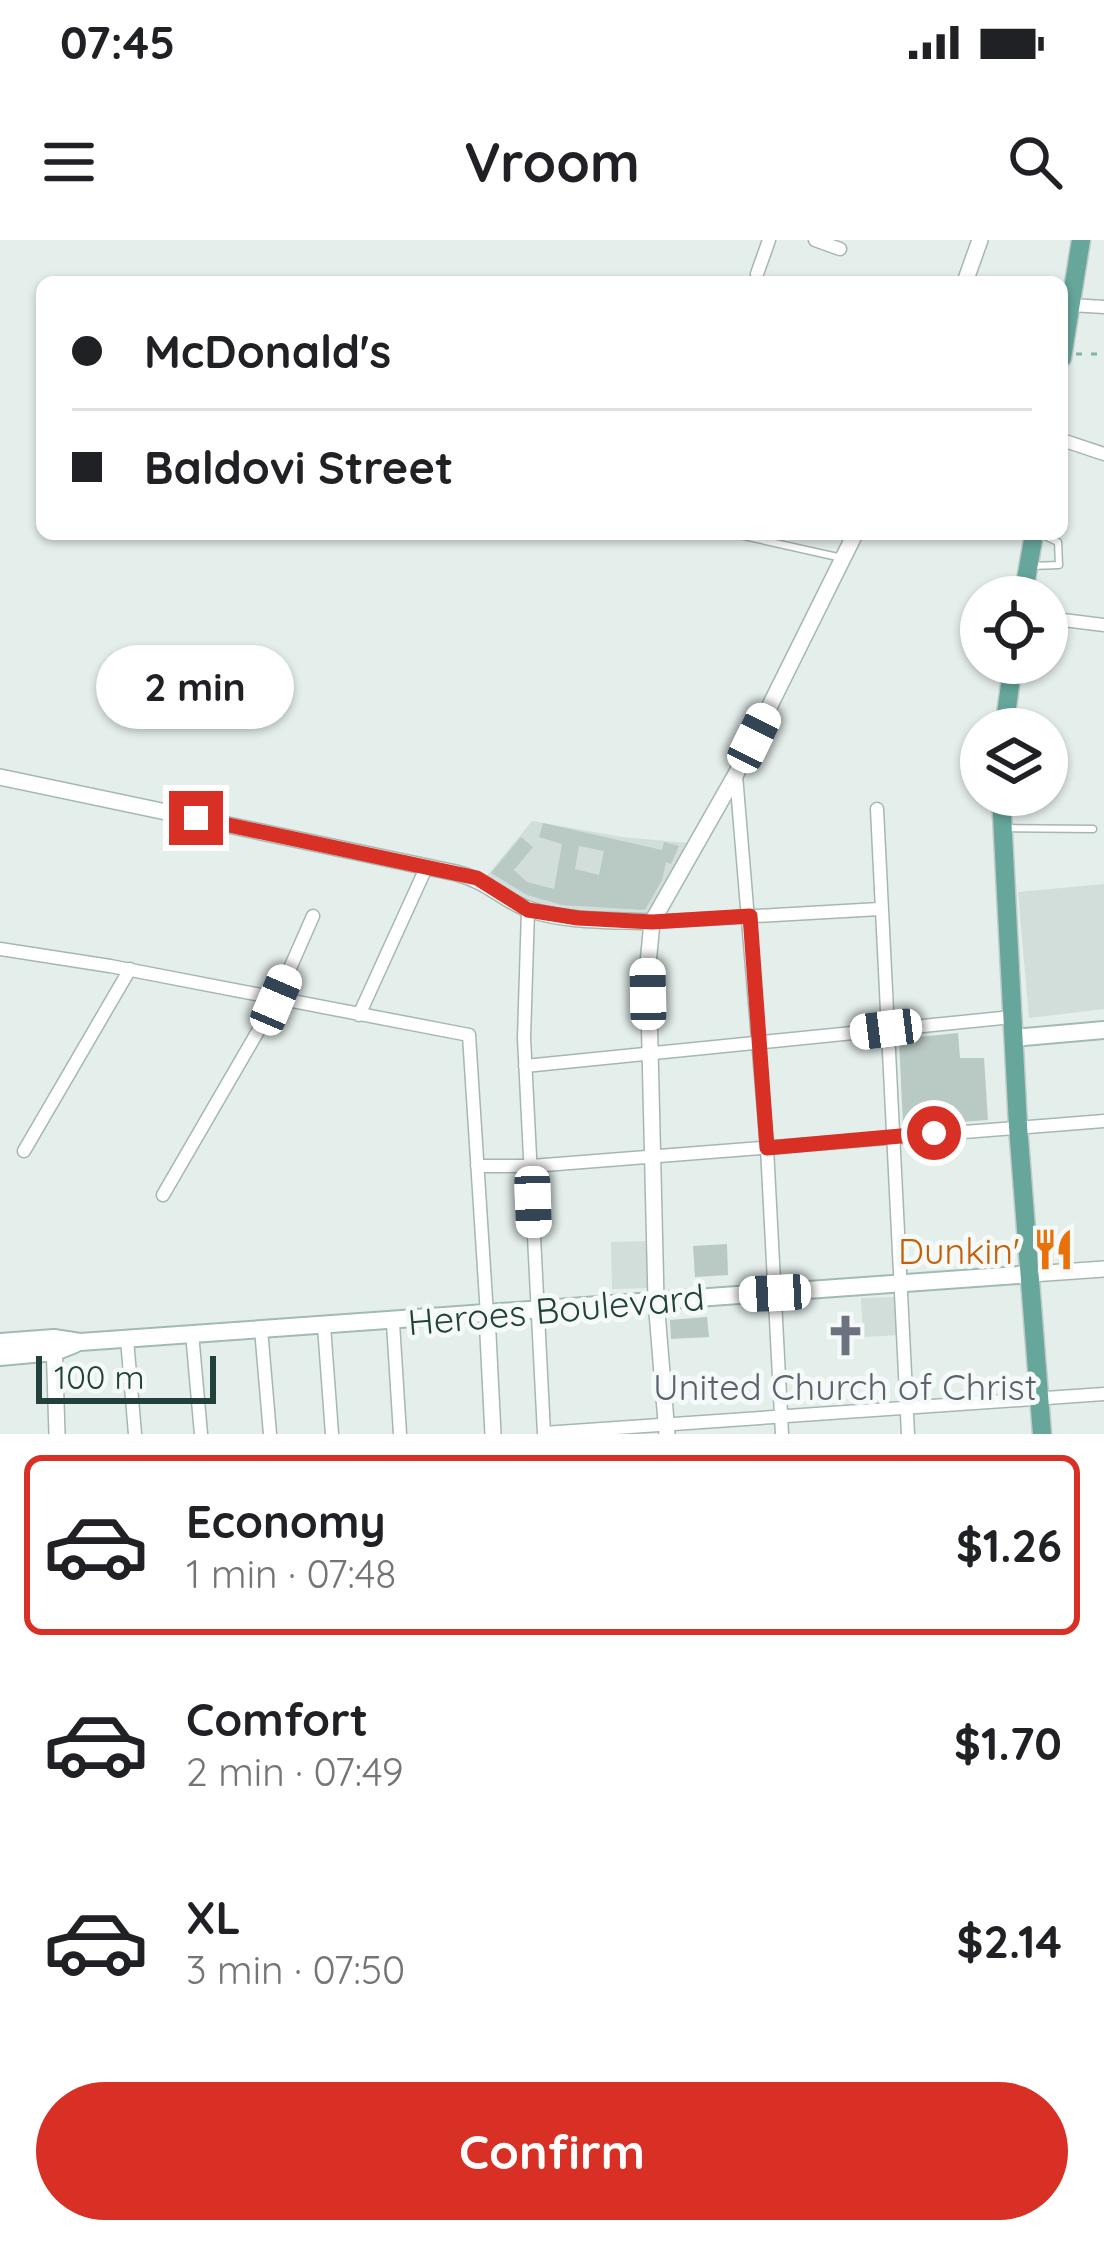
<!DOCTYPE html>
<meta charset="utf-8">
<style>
:root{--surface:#fff;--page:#f2f2f2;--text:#202124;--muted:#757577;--line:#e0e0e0;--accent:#d93025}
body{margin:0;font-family:Quicksand,sans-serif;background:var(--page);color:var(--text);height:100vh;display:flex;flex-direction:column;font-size:45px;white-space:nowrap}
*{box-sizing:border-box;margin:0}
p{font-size:39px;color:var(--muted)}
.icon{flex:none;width:66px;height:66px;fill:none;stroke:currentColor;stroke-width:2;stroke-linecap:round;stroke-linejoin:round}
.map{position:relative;height:1194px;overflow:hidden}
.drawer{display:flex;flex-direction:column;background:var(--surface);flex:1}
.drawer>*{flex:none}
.guide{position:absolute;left:36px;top:36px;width:1032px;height:264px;border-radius:18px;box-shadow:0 3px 9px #0004;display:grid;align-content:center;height:264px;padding:0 36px;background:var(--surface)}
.controls{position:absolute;left:960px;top:336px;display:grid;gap:24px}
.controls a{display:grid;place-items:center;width:108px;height:108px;border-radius:50%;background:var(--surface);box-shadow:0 3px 9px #0004;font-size:60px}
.scale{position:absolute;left:36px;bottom:30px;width:180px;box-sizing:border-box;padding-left:12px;border:6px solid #22413b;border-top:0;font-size:33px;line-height:42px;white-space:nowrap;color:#22413b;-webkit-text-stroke:9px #f5faf8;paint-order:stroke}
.end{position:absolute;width:54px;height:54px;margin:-27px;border:15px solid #d93025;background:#fff;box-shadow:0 0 0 6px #fff}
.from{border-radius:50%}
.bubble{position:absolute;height:84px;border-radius:42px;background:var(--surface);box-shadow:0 3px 9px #0004;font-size:39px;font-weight:700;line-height:84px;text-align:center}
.car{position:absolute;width:36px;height:72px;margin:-36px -18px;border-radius:15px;box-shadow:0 0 9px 3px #0007;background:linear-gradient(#fff 24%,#345 0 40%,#fff 0 76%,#345 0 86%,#fff 0)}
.guide b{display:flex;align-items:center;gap:42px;height:114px;font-size:45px}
.guide b+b{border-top:3px solid var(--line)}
.guide i{width:30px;height:30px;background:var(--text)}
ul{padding:21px 0 0;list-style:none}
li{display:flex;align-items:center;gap:36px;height:180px;margin:0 24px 18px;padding:0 12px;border:6px solid transparent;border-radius:18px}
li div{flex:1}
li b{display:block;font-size:45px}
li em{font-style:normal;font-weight:700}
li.selected{border-color:var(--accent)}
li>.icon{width:108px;height:108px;stroke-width:1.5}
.primary-button{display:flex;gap:24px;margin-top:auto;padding:24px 36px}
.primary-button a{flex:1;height:138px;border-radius:72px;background:var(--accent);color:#fff;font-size:48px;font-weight:700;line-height:138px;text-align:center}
.status{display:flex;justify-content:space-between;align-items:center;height:84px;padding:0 60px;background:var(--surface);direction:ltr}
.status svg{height:33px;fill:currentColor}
header{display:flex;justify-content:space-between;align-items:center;height:156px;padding:0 36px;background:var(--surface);font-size:54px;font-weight:700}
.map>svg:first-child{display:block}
.built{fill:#d2deda}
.building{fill:#b9c9c4;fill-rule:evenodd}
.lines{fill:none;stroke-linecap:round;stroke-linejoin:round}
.service-casing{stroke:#a6b7b2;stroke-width:9}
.minor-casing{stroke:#a6b7b2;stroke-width:15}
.tertiary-casing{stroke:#a6b7b2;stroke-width:18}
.secondary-casing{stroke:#a1bbb4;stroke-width:20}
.primary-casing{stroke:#c1cac8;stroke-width:21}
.path{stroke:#82b4a8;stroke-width:3;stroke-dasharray:6 9;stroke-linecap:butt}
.service{stroke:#fff;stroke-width:6}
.minor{stroke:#fff;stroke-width:12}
.tertiary{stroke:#fff;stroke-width:15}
.secondary{stroke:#fff;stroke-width:16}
.primary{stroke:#66a69b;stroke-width:18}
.route{stroke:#d93025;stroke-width:15}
.labels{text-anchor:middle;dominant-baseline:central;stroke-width:10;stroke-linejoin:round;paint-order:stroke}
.food-label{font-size:36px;fill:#c56008;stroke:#f5faf8;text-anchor:end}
.street-label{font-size:36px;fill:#22413b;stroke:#f5faf8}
.worship-label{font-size:36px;fill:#5b616d;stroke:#f5faf8}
</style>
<div class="status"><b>07:45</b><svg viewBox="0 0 49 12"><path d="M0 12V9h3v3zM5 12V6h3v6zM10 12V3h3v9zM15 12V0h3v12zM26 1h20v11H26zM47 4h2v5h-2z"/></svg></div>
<header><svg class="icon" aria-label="menu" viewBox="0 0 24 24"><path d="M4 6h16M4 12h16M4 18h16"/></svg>Vroom<svg class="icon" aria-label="search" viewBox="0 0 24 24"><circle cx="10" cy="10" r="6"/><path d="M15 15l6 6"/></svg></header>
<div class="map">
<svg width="1104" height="1194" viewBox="0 0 1104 1194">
<rect width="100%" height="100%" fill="#e4eeea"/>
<path class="built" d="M 532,581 L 622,597 L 688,603 L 650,679 L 579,675 L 530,666 L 485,638 Z
M 1104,644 L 1104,769 L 1029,778 L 1018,652 Z
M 650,1001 L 651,1048 L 612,1049 L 611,1002 Z
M 899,1057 L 901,1095 L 863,1097 L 861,1058 Z"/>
<path class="building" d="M 543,583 L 662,610 L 664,602 L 679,606 L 671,624 L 666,622 L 662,640 L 645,670 L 562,665 L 527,655 L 491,633 L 521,597 L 533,607 L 514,630 L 527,642 L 554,649 L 562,604 L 539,597 ZM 579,606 L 604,611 L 599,635 L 575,629 Z
M 958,793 L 960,818 L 984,818 L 988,880 L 903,886 L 899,799 Z
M 727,1004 L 728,1035 L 695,1037 L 693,1006 Z
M 707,1077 L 709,1097 L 671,1099 L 670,1080 Z"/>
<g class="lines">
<defs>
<path id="service" d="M 735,294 L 842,318
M 1031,326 L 1059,325 L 1058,302 L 1040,294
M 1004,588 L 1093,589"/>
<path id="minor" d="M 815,0 L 840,9
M 757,34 L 769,0
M 1071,65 L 1104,67
M 1062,200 L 1104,214
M 1047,378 L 1104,385
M 736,535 L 767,908 L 782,1194
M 877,569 L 908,1194
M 528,670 L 524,798 L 544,1194
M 652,682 L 879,669
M 0,709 L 110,726 L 469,795 L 487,1075
M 359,775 L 426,628
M 525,826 L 1012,777
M 24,911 L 130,729
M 477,926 L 532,926 L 1104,881
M 163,955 L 276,760 L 313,676
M 393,1083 L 400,1194
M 324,1086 L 332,1194
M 261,1089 L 270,1194
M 192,1093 L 201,1194
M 127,1099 L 135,1194
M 544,1193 L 1104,1154"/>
<path id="tertiary" d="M 965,42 L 980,0
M 0,537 L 456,633 C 489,641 505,662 531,670 C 568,682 613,680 652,682
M 1032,1034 L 1104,1029
M 487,1075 L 493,1194
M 54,1101 L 57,1194
M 667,1194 L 656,1060 L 648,724 L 652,682 L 736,534 L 855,294"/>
<path id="secondary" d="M 1014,798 L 1104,790
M 0,1102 L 54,1098 L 80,1102 L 1032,1034
M 0,1117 L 55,1112 L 75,1104"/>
<path id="primary" d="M 1062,118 L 1081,0
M 1023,357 L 1034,294
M 1004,489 L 1013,423
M 1001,555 L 1018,886 L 1042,1194"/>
</defs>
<use href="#service" class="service-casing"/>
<use href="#minor" class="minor-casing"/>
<use href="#tertiary" class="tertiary-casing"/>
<use href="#secondary" class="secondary-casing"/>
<use href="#primary" class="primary-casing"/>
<path class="path" d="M 1076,114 L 1104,114"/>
<use href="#service" class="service"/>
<use href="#minor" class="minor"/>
<use href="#tertiary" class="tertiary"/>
<use href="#secondary" class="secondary"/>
<use href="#primary" class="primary"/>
</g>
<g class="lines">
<path class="route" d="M 196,578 L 477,638 L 528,670 L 578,678 L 652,682 L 750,676 L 767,908 L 934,893"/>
</g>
<defs>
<symbol id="restaurant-bare" viewBox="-9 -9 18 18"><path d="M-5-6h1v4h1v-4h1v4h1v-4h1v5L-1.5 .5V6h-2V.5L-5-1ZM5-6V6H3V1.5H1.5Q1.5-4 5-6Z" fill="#e8710a" stroke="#f5faf8" stroke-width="2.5" paint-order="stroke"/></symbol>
<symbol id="church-bare" viewBox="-9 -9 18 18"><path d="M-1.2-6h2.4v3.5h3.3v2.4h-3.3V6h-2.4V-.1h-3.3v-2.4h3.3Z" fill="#6b7280" stroke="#f5faf8" stroke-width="2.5" paint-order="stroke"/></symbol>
</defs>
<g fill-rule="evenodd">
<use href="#restaurant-bare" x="1024" y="980" width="59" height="59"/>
<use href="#church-bare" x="816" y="1066" width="59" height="59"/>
</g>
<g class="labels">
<g class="food-label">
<text x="1020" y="1010">Dunkin'</text>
</g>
<g class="street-label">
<text transform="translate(556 1069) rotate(-5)">Heroes Boulevard</text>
</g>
<g class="worship-label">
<text x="845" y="1146">United Church of Christ</text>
</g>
</g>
</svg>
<div class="controls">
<a><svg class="icon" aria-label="locate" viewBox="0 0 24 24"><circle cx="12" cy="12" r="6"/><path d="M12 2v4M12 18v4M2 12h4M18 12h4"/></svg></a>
<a><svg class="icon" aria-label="layers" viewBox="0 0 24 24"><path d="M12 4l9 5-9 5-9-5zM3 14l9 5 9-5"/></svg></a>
</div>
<div class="scale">100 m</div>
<i class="end from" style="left:934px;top:893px"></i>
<i class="end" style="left:196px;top:578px"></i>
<div class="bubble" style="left:96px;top:405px;width:198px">2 min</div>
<i class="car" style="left:754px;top:498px;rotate:26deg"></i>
<i class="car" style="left:648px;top:754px;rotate:359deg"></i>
<i class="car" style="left:276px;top:760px;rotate:23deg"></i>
<i class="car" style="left:886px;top:789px;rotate:263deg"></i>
<i class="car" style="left:533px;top:962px;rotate:178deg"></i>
<i class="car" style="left:775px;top:1053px;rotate:267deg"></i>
<div class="guide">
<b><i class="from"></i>McDonald's</b>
<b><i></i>Baldovi Street</b>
</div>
</div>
<section class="drawer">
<ul>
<li class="selected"><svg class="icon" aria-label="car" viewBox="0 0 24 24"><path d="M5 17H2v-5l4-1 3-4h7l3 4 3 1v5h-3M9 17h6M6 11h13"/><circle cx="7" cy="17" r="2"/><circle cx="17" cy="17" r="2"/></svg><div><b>Economy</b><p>1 min · 07:48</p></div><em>$1.26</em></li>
<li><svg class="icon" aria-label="car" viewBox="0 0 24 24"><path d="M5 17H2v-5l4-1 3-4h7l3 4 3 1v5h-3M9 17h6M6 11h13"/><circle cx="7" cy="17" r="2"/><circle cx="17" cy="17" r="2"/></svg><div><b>Comfort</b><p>2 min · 07:49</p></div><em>$1.70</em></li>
<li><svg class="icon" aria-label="car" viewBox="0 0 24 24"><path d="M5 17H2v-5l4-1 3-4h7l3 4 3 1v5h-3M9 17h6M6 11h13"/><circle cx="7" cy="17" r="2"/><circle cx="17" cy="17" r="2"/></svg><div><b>XL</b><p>3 min · 07:50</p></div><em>$2.14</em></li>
</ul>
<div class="primary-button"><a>Confirm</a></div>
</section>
